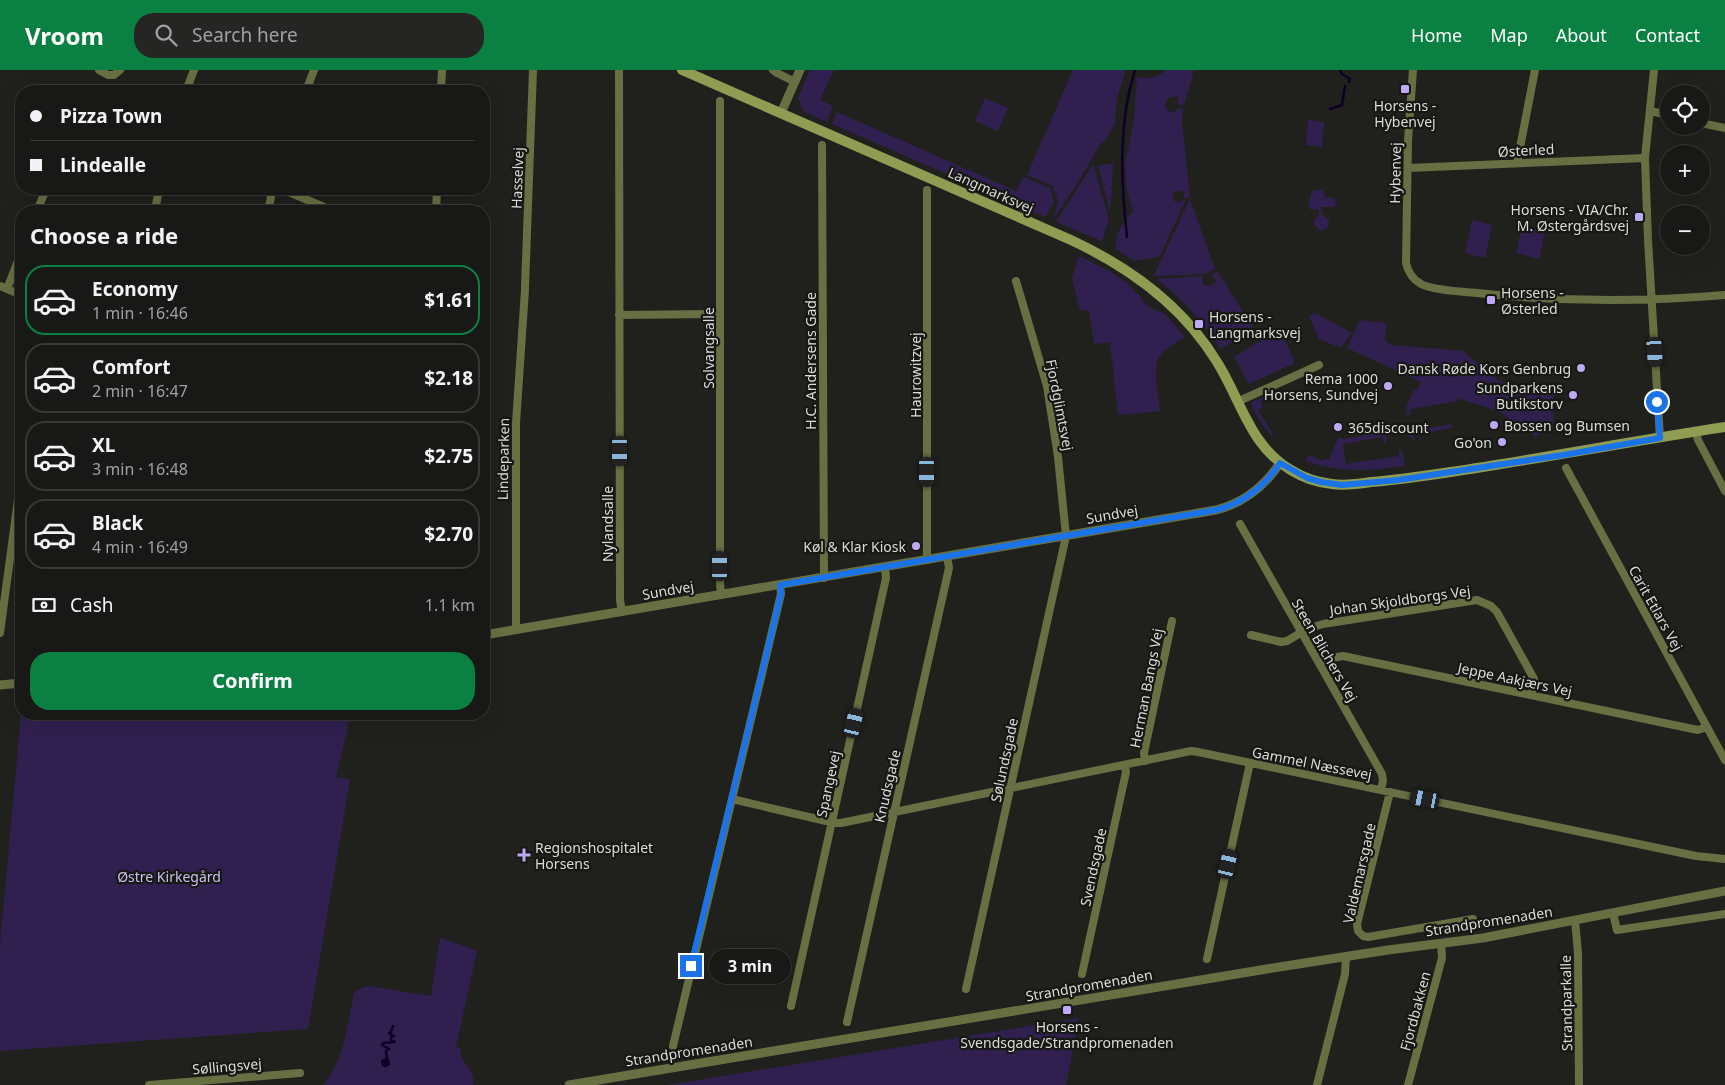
<!DOCTYPE html>
<meta charset="utf-8">
<style>
:root{--surface:#181916;--page:#252623;--text:#f1f3f6;--muted:#9fa0a1;--line:#363835;--accent:#0b8043}
body{margin:0;font-family:"Noto Sans",sans-serif;background:var(--page);color:var(--text);height:100vh;display:flex;flex-direction:column;font-size:19px;white-space:nowrap}
*{box-sizing:border-box;margin:0}
p{font-size:16px;color:var(--muted)}
.icon{flex:none;width:28px;height:28px;fill:none;stroke:currentColor;stroke-width:2;stroke-linecap:round;stroke-linejoin:round}
.map{position:relative;flex:1;overflow:hidden}
.sheet{position:absolute;left:15px;top:135px;width:475px;height:515px;display:flex;flex-direction:column;background:var(--surface);border-radius:20px;box-shadow:0 5px 20px #0002,0 0 0 1px var(--line)}
.sheet>*{flex:none}
.guide{position:absolute;left:15px;top:15px;width:475px;height:110px;border-radius:20px;box-shadow:0 5px 20px #0002,0 0 0 1px var(--line);display:grid;align-content:center;height:110px;padding:0 15px;background:var(--surface)}
.controls{position:absolute;left:1660px;top:15px;display:grid;gap:10px}
.controls a{display:grid;place-items:center;width:50px;height:50px;border-radius:50%;background:var(--surface);box-shadow:0 5px 20px #0002,0 0 0 1px var(--line);font-size:25px}
.end{position:absolute;width:22px;height:22px;margin:-11px;border:6px solid #1a73e8;background:#fff;box-shadow:0 0 0 2px #fff}
.from{border-radius:50%}
.bubble{position:absolute;height:35px;border-radius:18px;background:var(--surface);box-shadow:0 5px 20px #0002,0 0 0 1px var(--line);font-size:16px;font-weight:700;line-height:35px;text-align:center}
.car{position:absolute;width:15px;height:30px;margin:-15px -8px;border-radius:6px;box-shadow:0 0 4px 1px #0007;background:linear-gradient(#222 24%,#8ab4d8 0 40%,#222 0 76%,#8ab4d8 0 86%,#222 0)}
.guide b{display:flex;align-items:center;gap:18px;height:48px;font-size:19px}
.guide b+b{border-top:1px solid var(--line)}
.guide i{width:12px;height:12px;background:var(--text)}
ul{padding:0;list-style:none}
li{display:flex;align-items:center;gap:15px;height:70px;margin:0 10px 8px;padding:0 5px;border:2px solid var(--line);border-radius:20px}
li div{flex:1}
li b{display:block;font-size:19px}
li em{font-style:normal;font-weight:700}
li.selected{border-color:var(--accent)}
li>.icon{width:45px;height:45px;stroke-width:1.5}
h2{padding:0 15px;font-size:22px;line-height:60px}
.pay{display:flex;align-items:center;gap:12px;height:55px;padding:0 15px;font-size:19px}
.pay p{margin-inline-start:auto}
.primary-button{display:flex;gap:10px;margin-top:auto;padding:10px 15px}
.primary-button a{flex:1;height:58px;border-radius:20px;background:var(--accent);color:#fff;font-size:20px;font-weight:700;line-height:58px;text-align:center}
header{display:flex;align-items:center;gap:30px;box-sizing:border-box;height:70px;padding:0 25px;background:var(--accent);color:#fff}
header strong{font-size:24px}
nav{display:flex;gap:28px;margin-inline-start:auto;font-size:18px}
.search{width:350px;height:45px;background:var(--page);display:flex;align-items:center;gap:12px;box-sizing:border-box;padding:0 18px;border-radius:20px;color:var(--muted);font-size:19px}
.map>svg:first-child{display:block}
.green{fill:#302050}
.lines{fill:none;stroke-linecap:round;stroke-linejoin:round}
.stream{stroke:#0e0027;stroke-width:2.5}
.minor{stroke:#677042;stroke-width:8}
.tertiary{stroke:#677042;stroke-width:9}
.secondary{stroke:#8f9d52;stroke-width:10}
.route{stroke:#1a73e8;stroke-width:6}
.poi-dot{fill:#bea9f5;stroke:#171814;stroke-width:2}
.labels{text-anchor:middle;dominant-baseline:central;stroke-width:4.5;stroke-linejoin:round;paint-order:stroke}
.poi-label{font-size:14px;fill:#dbdcd9;stroke:#171814;text-anchor:end}
.street-label{font-size:14px;fill:#dbdcd9;stroke:#171814}
.park-label{font-size:14px;fill:#ccc0f2;stroke:#171814}
</style>
<header>
<strong>Vroom</strong>
<div class="search"><svg class="icon" aria-label="search" viewBox="0 0 24 24"><circle cx="10" cy="10" r="6"/><path d="M15 15l6 6"/></svg>Search here</div>
<nav><a>Home</a><a>Map</a><a>About</a><a>Contact</a></nav>
</header>
<div class="map">
<svg width="1725" height="1015" viewBox="0 0 1725 1015">
<rect width="100%" height="100%" fill="#20211d"/>
<path class="green" d="M 810,0 L 834,0 L 820,30 L 833,36 L 827,52 L 804,42 L 798,28 Z
M 1073,0 L 1126,0 L 1117,28 L 1115,54 L 1104,72 L 1100,74 L 1085,101 L 1082,102 L 1083,104 L 1078,113 L 1076,113 L 1076,115 L 1053,150 L 1058,132 L 1053,116 L 1027,105 Z
M 1167,0 L 1194,0 L 1184,35 L 1179,35 L 1177,26 L 1168,28 L 1165,36 L 1169,41 L 1174,43 L 1178,38 L 1183,39 L 1182,52 L 1190,126 L 1186,129 L 1184,128 L 1183,121 L 1178,121 L 1173,123 L 1172,127 L 1174,131 L 1180,133 L 1183,130 L 1185,131 L 1160,186 L 1158,187 L 1134,191 L 1116,179 C 1116,175 1116,170 1117,166 C 1119,160 1127,145 1133,142 L 1127,121 L 1125,95 L 1134,49 L 1137,7 C 1149,10 1157,7 1167,0 Z
M 985,28 L 1008,38 L 998,61 L 975,51 Z
M 837,42 L 1016,121 L 1023,107 L 1050,118 L 1054,132 L 1045,147 L 832,54 Z
M 1308,50 L 1324,52 L 1322,77 L 1306,75 Z
M 1113,93 L 1112,116 L 1110,117 L 1112,119 L 1110,141 L 1098,96 Z
M 1093,94 L 1109,149 L 1102,171 L 1056,152 Z
M 1323,119 L 1324,127 L 1334,128 L 1336,131 L 1335,136 L 1332,137 L 1321,137 L 1322,144 L 1329,150 C 1329,157 1327,159 1321,161 L 1314,155 L 1314,151 L 1319,145 L 1318,139 L 1311,140 L 1308,136 L 1312,121 Z
M 1190,129 L 1215,199 L 1205,204 L 1156,206 L 1154,205 Z
M 1472,150 L 1492,155 L 1485,188 L 1465,183 Z
M 1522,157 L 1545,162 L 1539,189 L 1516,183 Z
M 1079,186 L 1109,201 L 1127,213 L 1144,231 L 1143,233 L 1155,240 L 1165,244 L 1185,267 C 1177,272 1166,278 1160,286 C 1151,297 1159,327 1160,341 L 1118,345 L 1110,272 L 1094,274 L 1089,240 L 1080,240 L 1072,208 Z
M 1217,201 L 1254,259 L 1221,279 C 1204,252 1182,229 1157,209 L 1202,206 L 1203,214 L 1208,216 L 1214,214 L 1216,210 L 1211,205 Z
M 1315,243 L 1352,263 L 1341,278 L 1319,269 L 1309,246 Z
M 1360,250 L 1386,253 L 1385,270 L 1391,275 L 1465,281 L 1466,284 L 1499,311 L 1554,320 L 1553,355 L 1536,367 L 1498,341 L 1457,328 L 1458,331 L 1410,339 L 1410,345 L 1405,346 L 1408,340 L 1406,338 L 1414,319 L 1417,320 L 1421,312 L 1347,278 Z
M 1280,259 L 1295,293 L 1249,314 L 1234,287 Z
M 1273,323 L 1277,324 L 1279,333 L 1275,325 L 1260,332 L 1263,337 L 1258,340 L 1273,364 L 1271,365 L 1264,357 L 1251,335 L 1252,332 Z
M 1452,354 L 1452,358 L 1414,365 L 1415,371 L 1407,365 L 1406,362 Z
M 1376,357 L 1387,367 L 1386,372 L 1384,373 L 1383,367 L 1343,374 L 1346,394 L 1399,386 L 1399,381 L 1402,380 L 1405,396 C 1371,401 1338,403 1306,391 L 1308,385 L 1324,391 L 1326,388 L 1329,390 L 1338,367 L 1342,369 L 1364,366 L 1362,359 L 1371,361 Z
M 21,644 L 351,644 L 336,707 L 350,710 L 308,959 L 0,981 L 0,875 Z
M 440,868 L 456,873 L 477,881 L 456,977 L 460,978 C 461,997 476,998 473,1015 L 323,1015 C 345,990 347,954 354,923 L 361,918 L 370,916 L 431,926 Z
M 1079,948 L 1066,1015 L 668,1015 L 1055,952 Z"/>
<g class="lines">
<path class="stream" d="M 1340,0 L 1342,4 L 1350,9 L 1349,12
M 1330,39 L 1342,35 L 1345,16
M 1127,167 C 1121,112 1118,53 1135,0
M 386,993 L 387,992 L 387,994 L 384,993 L 385,990 L 388,990 L 389,994 L 386,996 L 383,995 L 382,991 L 387,988 L 386,981 L 389,979 L 382,975 L 383,973 L 395,972 L 391,970 L 391,967 L 394,966 L 389,963 L 391,962 L 393,956"/>
<path class="minor" d="M 99,0 L 108,5 L 114,5 L 120,0
M 619,0 L 620,530 L 622,542
M 773,0 L 777,3 L 795,12
M 1413,0 L 1408,71 L 1406,193 C 1408,202 1412,209 1421,214 C 1435,221 1461,221 1477,223 C 1560,232 1642,232 1725,225
M 1654,0 L 1645,88 L 1648,170 L 1660,368
M 186,21 L 194,0
M 306,21 L 314,0
M 441,21 L 442,0
M 720,31 L 720,513 L 721,524
M 1650,41 L 1669,45
M 1701,53 L 1725,58
M 822,75 L 824,508
M 1517,93 L 1535,0
M 1408,98 L 1645,88
M 282,119 L 333,141
M 37,141 L 46,119
M 155,141 L 159,119
M 268,141 L 271,127
M 436,141 L 437,119
M 0,216 L 21,225
M 525,217 L 533,0
M 7,219 L 21,183
M 619,245 L 711,244 L 720,245
M 1239,331 L 1319,295
M 1696,362 L 1698,370 L 1725,421
M 1566,398 L 1725,690
M 1240,454 L 1382,704 L 1383,711 L 1381,719
M 927,490 L 927,120
M 516,560 L 516,353 L 525,220
M 0,563 L 21,407
M 1251,565 L 1281,572 L 1287,571 L 1307,559 L 1323,554 L 1477,530 L 1491,536 L 1497,542 L 1534,609 L 1532,625
M 1320,595 L 1332,588 L 1343,586 L 1693,659 L 1698,660 L 1707,657
M 1145,691 L 1144,683 L 1172,551
M 1390,722 L 1357,854 L 1358,861 L 1363,866 L 1368,867 L 1473,849
M 732,729 L 826,751 L 841,753 L 1191,681 L 1198,682 L 1696,786 L 1725,789
M 1613,843 L 1617,860 L 1725,844
M 1575,850 L 1578,883 L 1579,1015
M 1207,889 L 1250,693
M 1082,904 L 1126,702 L 1125,695
M 966,919 L 1066,466 L 1058,387 L 1047,316 L 1016,211
M 791,936 L 886,508 L 885,498
M 847,952 L 949,498 L 947,486
M 673,976 L 781,524 L 780,515
M 149,1015 L 300,1003
M 1317,1015 L 1345,904 L 1346,886
M 1408,1015 L 1442,888 L 1441,873"/>
<path class="tertiary" d="M 781,43 L 800,0
M 484,565 L 1216,440 C 1244,433 1264,417 1280,393
M 0,615 L 21,613
M 569,1015 L 1279,897 L 1388,880 L 1483,868 L 1725,821"/>
<path class="secondary" d="M 682,0 L 1071,170 C 1129,197 1183,236 1217,292 C 1233,317 1242,346 1259,370 C 1276,394 1302,411 1332,414 C 1345,416 1358,414 1371,412 C 1398,410 1424,406 1451,402 C 1543,388 1634,371 1725,357"/>
</g>
<g class="lines">
<path class="route" d="M 691,896 L 781,524 L 780,515 L 1216,440 C 1244,433 1264,417 1280,393 L 1307,408 L 1321,412 L 1342,415 L 1398,410 L 1563,385 L 1660,368 L 1657,332"/>
</g>
<g class="poi-dot">
<rect x="1400" y="14" width="10" height="10" rx="2.5"/>
<rect x="1634" y="142" width="10" height="10" rx="2.5"/>
<rect x="1486" y="225" width="10" height="10" rx="2.5"/>
<rect x="1194" y="249" width="10" height="10" rx="2.5"/>
<circle cx="1581" cy="298" r="5"/>
<circle cx="1388" cy="316" r="5"/>
<circle cx="1573" cy="325" r="5"/>
<circle cx="1494" cy="355" r="5"/>
<circle cx="1338" cy="357" r="5"/>
<circle cx="1502" cy="372" r="5"/>
<circle cx="916" cy="476" r="5"/>
<path d="M521.5 777.5h5v5h5v5h-5v5h-5v-5h-5v-5h5z"/>
<rect x="1062" y="935" width="10" height="10" rx="2.5"/>
</g>
<g class="labels">
<g class="poi-label">
<text x="1405" y="35" text-anchor="middle">Horsens -<tspan x="1405" dy="16">Hybenvej</tspan></text>
<text x="1629" y="139">Horsens - VIA/Chr.<tspan x="1629" dy="16">M. Østergårdsvej</tspan></text>
<text x="1501" y="222" text-anchor="start">Horsens -<tspan x="1501" dy="16">Østerled</tspan></text>
<text x="1209" y="246" text-anchor="start">Horsens -<tspan x="1209" dy="16">Langmarksvej</tspan></text>
<text x="1571" y="298">Dansk Røde Kors Genbrug</text>
<text x="1378" y="308">Rema 1000<tspan x="1378" dy="16">Horsens, Sundvej</tspan></text>
<text x="1563" y="317">Sundparkens<tspan x="1563" dy="16">Butikstorv</tspan></text>
<text x="1504" y="355" text-anchor="start">Bossen og Bumsen</text>
<text x="1348" y="357" text-anchor="start">365discount</text>
<text x="1492" y="372">Go'on</text>
<text x="906" y="476">Køl &amp; Klar Kiosk</text>
<text x="535" y="777" text-anchor="start">Regionshospitalet<tspan x="535" dy="16">Horsens</tspan></text>
<text x="1067" y="956" text-anchor="middle">Horsens -<tspan x="1067" dy="16">Svendsgade/Strandpromenaden</tspan></text>
</g>
<g class="street-label">
<text transform="translate(1526 80) rotate(-3)">Østerled</text>
<text transform="translate(1395 103) rotate(-89)">Hybenvej</text>
<text transform="translate(517 108) rotate(-88)">Hasselvej</text>
<text transform="translate(991 120) rotate(24)">Langmarksvej</text>
<text transform="translate(708 278) rotate(-90)">Solvangsalle</text>
<text transform="translate(810 291) rotate(-90)">H.C. Andersens Gade</text>
<text transform="translate(915 305) rotate(-90)">Haurowitzvej</text>
<text transform="translate(1060 335) rotate(79)">Fjordglimtsvej</text>
<text transform="translate(503 389) rotate(-89)">Lindeparken</text>
<text transform="translate(1112 444) rotate(-10)">Sundvej</text>
<text transform="translate(607 454) rotate(-90)">Nylandsalle</text>
<text transform="translate(668 520) rotate(-10)">Sundvej</text>
<text transform="translate(1400 530) rotate(-8)">Johan Skjoldborgs Vej</text>
<text transform="translate(1656 538) rotate(61)">Carit Etlars Vej</text>
<text transform="translate(1325 580) rotate(60)">Steen Blichers Vej</text>
<text transform="translate(1515 609) rotate(12)">Jeppe Aakjærs Vej</text>
<text transform="translate(1146 618) rotate(-79)">Herman Bangs Vej</text>
<text transform="translate(1004 690) rotate(-78)">Sølundsgade</text>
<text transform="translate(1312 693) rotate(11)">Gammel Næssevej</text>
<text transform="translate(828 714) rotate(-78)">Spangevej</text>
<text transform="translate(887 716) rotate(-77)">Knudsgade</text>
<text transform="translate(1093 797) rotate(-78)">Svendsgade</text>
<text transform="translate(1359 803) rotate(-77)">Valdemarsgade</text>
<text transform="translate(1489 851) rotate(-9)">Strandpromenaden</text>
<text transform="translate(1089 915) rotate(-10)">Strandpromenaden</text>
<text transform="translate(1566 933) rotate(-91)">Strandparkalle</text>
<text transform="translate(1415 941) rotate(-75)">Fjordbakken</text>
<text transform="translate(689 981) rotate(-9)">Strandpromenaden</text>
<text transform="translate(227 996) rotate(-5)">Søllingsvej</text>
</g>
<g class="park-label">
<text x="169" y="806">Østre Kirkegård</text>
</g>
</g>
</svg>
<div class="controls">
<a><svg class="icon" aria-label="locate" viewBox="0 0 24 24"><circle cx="12" cy="12" r="6"/><path d="M12 2v4M12 18v4M2 12h4M18 12h4"/></svg></a>
<a>+</a>
<a>−</a>
</div>
<i class="end from" style="left:1657px;top:332px"></i>
<i class="end" style="left:691px;top:896px"></i>
<div class="bubble" style="left:709px;top:879px;width:82px">3 min</div>
<i class="car" style="left:1655px;top:282px;rotate:176deg"></i>
<i class="car" style="left:620px;top:381px;rotate:180deg"></i>
<i class="car" style="left:927px;top:402px;rotate:180deg"></i>
<i class="car" style="left:720px;top:496px;rotate:0deg"></i>
<i class="car" style="left:854px;top:653px;rotate:13deg"></i>
<i class="car" style="left:1425px;top:729px;rotate:281deg"></i>
<i class="car" style="left:1228px;top:794px;rotate:13deg"></i>
<div class="guide">
<b><i class="from"></i>Pizza Town</b>
<b><i></i>Lindealle</b>
</div>
<section class="sheet">
<h2>Choose a ride</h2>
<ul>
<li class="selected"><svg class="icon" aria-label="car" viewBox="0 0 24 24"><path d="M5 17H2v-5l4-1 3-4h7l3 4 3 1v5h-3M9 17h6M6 11h13"/><circle cx="7" cy="17" r="2"/><circle cx="17" cy="17" r="2"/></svg><div><b>Economy</b><p>1 min · 16:46</p></div><em>$1.61</em></li>
<li><svg class="icon" aria-label="car" viewBox="0 0 24 24"><path d="M5 17H2v-5l4-1 3-4h7l3 4 3 1v5h-3M9 17h6M6 11h13"/><circle cx="7" cy="17" r="2"/><circle cx="17" cy="17" r="2"/></svg><div><b>Comfort</b><p>2 min · 16:47</p></div><em>$2.18</em></li>
<li><svg class="icon" aria-label="car" viewBox="0 0 24 24"><path d="M5 17H2v-5l4-1 3-4h7l3 4 3 1v5h-3M9 17h6M6 11h13"/><circle cx="7" cy="17" r="2"/><circle cx="17" cy="17" r="2"/></svg><div><b>XL</b><p>3 min · 16:48</p></div><em>$2.75</em></li>
<li><svg class="icon" aria-label="car" viewBox="0 0 24 24"><path d="M5 17H2v-5l4-1 3-4h7l3 4 3 1v5h-3M9 17h6M6 11h13"/><circle cx="7" cy="17" r="2"/><circle cx="17" cy="17" r="2"/></svg><div><b>Black</b><p>4 min · 16:49</p></div><em>$2.70</em></li>
</ul>
<div class="pay"><svg class="icon" aria-label="cash" viewBox="0 0 24 24"><path d="M3 7h18v10H3z"/><circle cx="12" cy="12" r="2"/></svg>Cash<p>1.1 km</p></div>
<div class="primary-button"><a>Confirm</a></div>
</section>
</div>
